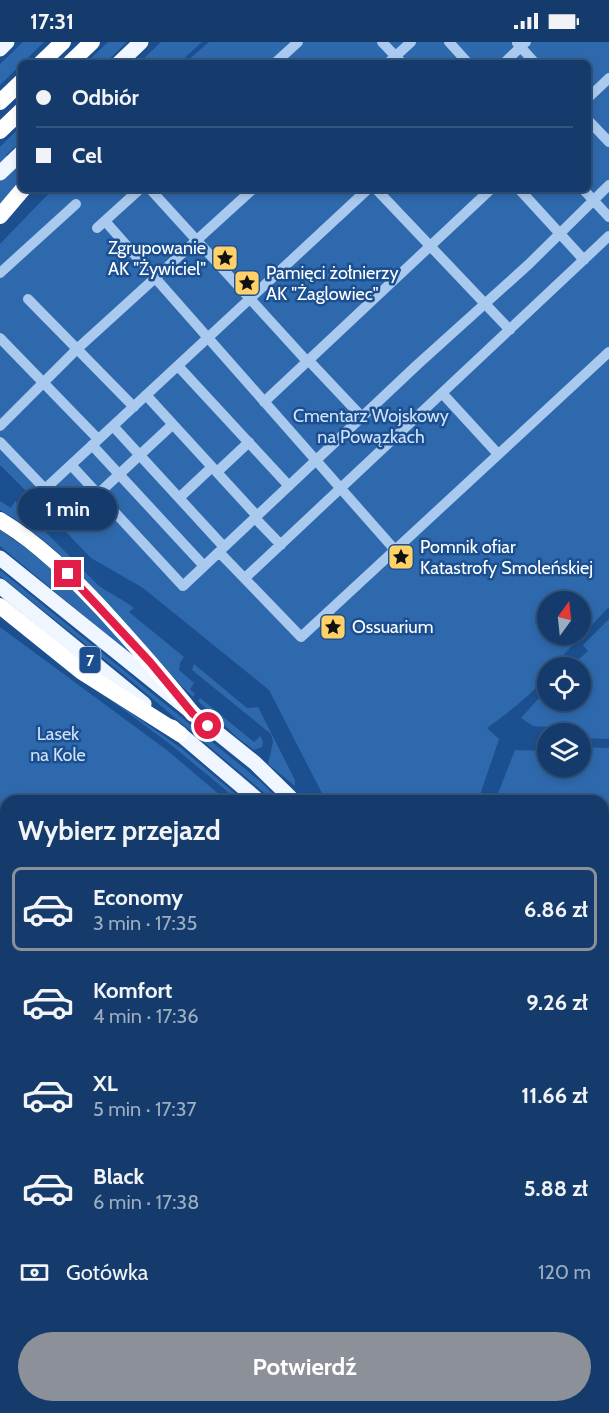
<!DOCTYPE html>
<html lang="pl">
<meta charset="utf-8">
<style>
:root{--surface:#143b6b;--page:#1d4271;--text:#f1f3f6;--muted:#9dadc1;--line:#33557e;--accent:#8c9099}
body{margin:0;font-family:Cabin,sans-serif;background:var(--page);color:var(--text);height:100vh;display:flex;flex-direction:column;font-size:22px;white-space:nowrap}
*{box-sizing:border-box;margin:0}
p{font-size:20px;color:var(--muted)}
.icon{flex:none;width:33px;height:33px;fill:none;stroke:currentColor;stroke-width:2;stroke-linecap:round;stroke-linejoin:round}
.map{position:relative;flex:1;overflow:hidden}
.drawer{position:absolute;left:0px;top:753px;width:609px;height:618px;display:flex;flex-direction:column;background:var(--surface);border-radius:18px 18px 0 0;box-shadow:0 3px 9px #0003,0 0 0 2px var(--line)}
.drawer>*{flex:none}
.guide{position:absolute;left:18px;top:18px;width:573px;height:132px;border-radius:9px;box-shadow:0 3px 9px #0003,0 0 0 2px var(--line);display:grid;align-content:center;height:132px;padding:0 18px;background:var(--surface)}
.needle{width:39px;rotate:15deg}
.fabs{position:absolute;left:537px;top:549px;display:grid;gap:12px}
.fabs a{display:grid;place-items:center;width:54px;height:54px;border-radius:50%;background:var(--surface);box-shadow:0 3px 9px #0003,0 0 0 2px var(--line);font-size:30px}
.end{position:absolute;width:27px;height:27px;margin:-14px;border:8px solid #e11d48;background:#fff;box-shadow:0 0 0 3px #fff}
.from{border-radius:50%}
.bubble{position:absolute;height:42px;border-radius:21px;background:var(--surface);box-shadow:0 3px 9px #0003,0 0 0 2px var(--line);font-size:20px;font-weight:700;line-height:42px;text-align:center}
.guide b{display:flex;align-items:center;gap:21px;height:57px;font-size:22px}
.guide b+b{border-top:2px solid var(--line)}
.guide i{width:15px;height:15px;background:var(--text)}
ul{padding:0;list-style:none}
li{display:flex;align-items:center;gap:18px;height:84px;margin:0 12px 9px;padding:0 6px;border:3px solid transparent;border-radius:9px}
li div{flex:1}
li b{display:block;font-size:22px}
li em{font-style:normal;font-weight:700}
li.selected{border-color:var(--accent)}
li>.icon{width:54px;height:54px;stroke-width:1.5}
h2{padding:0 18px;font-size:27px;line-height:72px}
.pay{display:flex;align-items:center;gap:15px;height:66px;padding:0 18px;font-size:22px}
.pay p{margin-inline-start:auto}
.button{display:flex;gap:12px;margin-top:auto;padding:12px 18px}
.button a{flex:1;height:69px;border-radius:36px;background:var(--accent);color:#fff;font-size:24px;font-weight:700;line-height:69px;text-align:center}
.status{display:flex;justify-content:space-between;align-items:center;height:42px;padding:0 30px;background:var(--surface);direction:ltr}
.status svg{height:16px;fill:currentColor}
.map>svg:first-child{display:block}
.green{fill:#2e69ad;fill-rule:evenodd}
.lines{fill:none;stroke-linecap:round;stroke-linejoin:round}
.minor{stroke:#a9c9ee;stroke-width:10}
.major{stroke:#f0f6ff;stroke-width:15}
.highway{stroke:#fff;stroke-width:16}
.rail{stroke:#fff;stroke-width:3;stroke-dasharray:10 4.5;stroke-linecap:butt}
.route{stroke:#e11d48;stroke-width:8}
.labels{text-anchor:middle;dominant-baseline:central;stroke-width:5;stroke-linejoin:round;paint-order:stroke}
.shield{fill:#1b4f8f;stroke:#bbcadd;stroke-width:1.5}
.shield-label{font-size:16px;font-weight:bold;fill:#fff}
.poi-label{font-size:18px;fill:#fff;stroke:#1b4f8f;text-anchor:start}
.park-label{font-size:18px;fill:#cfe3fa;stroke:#1b4f8f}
</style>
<div class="status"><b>17:31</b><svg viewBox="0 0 49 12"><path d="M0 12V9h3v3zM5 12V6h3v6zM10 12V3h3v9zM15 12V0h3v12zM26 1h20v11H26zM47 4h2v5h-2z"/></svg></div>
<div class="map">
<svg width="609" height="1371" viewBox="0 0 609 1371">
<rect width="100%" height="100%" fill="#1b4f8f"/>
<path class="green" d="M 23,0 L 44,0 L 0,43 L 0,22 Z
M 108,0 L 127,0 L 105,21 L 86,21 Z
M 161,0 L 202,0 L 179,21 L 139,21 Z
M 209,0 L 609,0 L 609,565 L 552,625 L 548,626 C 547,643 502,675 487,686 L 499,697 L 478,759 L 326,759 L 269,648 L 143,546 L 91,516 L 38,461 L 45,454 L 39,449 L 33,456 L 0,423 L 0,202 L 53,147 L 588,147 L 588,21 L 185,21 ZM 548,560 L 580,560 L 580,592 L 548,592 Z
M 21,84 L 21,99 L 6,113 L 18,125 L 21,123 L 21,140 L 0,165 L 0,105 Z
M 0,459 L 11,466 L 15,459 L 98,543 C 110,552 123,557 134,566 L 129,570 L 184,615 L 180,621 L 179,628 L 194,641 L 190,647 L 195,652 L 193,655 C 128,593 79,513 0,468 Z
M 0,488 L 34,512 L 63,537 L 141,621 L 0,504 Z
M 0,528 L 260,739 L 280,759 L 274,759 L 129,637 L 0,534 Z
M 609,577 L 609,697 L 581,696 L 582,687 L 533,684 L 521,676 L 547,647 L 548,658 L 580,658 L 580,626 L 570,625 L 588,609 L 583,603 Z
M 0,585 L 168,709 L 227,759 L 6,759 L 6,1081 L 0,1081 Z
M 194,622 L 247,666 L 258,665 L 295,738 L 295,744 L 268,722 L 273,700 L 271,692 L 192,628 Z
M 89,642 L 181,706 L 244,759 L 239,759 L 170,702 Z
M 200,656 L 254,700 L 260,694 L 263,699 L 262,705 L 254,708 L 239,697 L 198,659 Z
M 581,705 L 609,706 L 609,1272 L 603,1269 L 603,759 L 495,759 L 515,708 L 547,709 L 548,724 L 580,724 Z
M 0,1101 L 6,1101 L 6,1365 L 332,1365 L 332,1371 L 0,1371 Z"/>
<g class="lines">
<path class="minor" d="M 382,0 L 402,21
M 449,0 L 468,21
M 517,1 L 535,21
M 275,21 L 298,0
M 388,21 L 411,0
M 504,21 L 526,0
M 588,56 L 609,36
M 588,78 L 609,100
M 150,147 L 304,316 L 312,322 L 362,375
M 376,147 L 510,288
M 519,147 L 584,218
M 583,147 L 609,175
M 105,179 L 395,508
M 97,186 L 140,147
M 0,231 L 76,162
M 28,257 L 134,365
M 0,296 L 98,397
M 178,324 L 289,444
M 442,351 L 498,412
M 146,353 L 257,474
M 264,360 L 491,147
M 0,384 L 77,307 L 253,147
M 113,384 L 224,505 L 219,510 L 301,595 L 609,310
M 0,400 L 45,447 L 368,147
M 92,403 L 204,524
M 71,423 L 183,544 L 219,510
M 217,430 L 249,400
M 98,452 L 172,383
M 179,456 L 212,425
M 255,476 L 281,503
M 224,505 L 417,323 L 529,222 L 609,143
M 245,536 L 609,194"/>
<path class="major" d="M 0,7 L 7,0
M 119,21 L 141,0
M 0,131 L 21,111
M 0,516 L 255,721 L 294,759
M 0,544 L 144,662
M 172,685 L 259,759
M 381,1365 L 381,1371
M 405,1365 L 405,1371"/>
<path class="highway" d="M 41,21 L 63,0
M 70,21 L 92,0
M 0,60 L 21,40
M 0,89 L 21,69
M 0,174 L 23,147
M 0,478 C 40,502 71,534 103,568 C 134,602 164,636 193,672
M 0,564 L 82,630 L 180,692"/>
<path class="rail" d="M 0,1088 L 6,1087
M 0,1118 L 6,1118
M 603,1277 L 609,1280
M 603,1294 L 609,1297
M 540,1365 L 543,1371"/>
</g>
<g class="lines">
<path class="route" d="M 68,532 L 150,620 L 193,672 L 208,684"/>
</g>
<defs>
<symbol id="sight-square" viewBox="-11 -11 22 22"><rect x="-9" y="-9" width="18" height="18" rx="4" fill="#ffd166" stroke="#1b4f8f"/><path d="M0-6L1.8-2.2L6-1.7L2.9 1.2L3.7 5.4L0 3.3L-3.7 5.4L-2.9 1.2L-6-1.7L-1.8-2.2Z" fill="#111"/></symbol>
</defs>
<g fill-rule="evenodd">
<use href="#sight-square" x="210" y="201" width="30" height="30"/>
<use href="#sight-square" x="232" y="226" width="30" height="30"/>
<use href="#sight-square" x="386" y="500" width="30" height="30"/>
<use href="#sight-square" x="318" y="570" width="30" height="30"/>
</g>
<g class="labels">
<rect class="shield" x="79.5" y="605" width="21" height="26" rx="4.5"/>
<g class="shield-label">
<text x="90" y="618">7</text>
</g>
<g class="poi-label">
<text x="206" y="206" text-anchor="end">Zgrupowanie<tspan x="206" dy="21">AK "Żywiciel"</tspan></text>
<text x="266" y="231">Pamięci żołnierzy<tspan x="266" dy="21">AK "Żaglowiec"</tspan></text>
<text x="420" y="505">Pomnik ofiar<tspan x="420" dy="21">Katastrofy Smoleńskiej</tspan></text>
<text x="352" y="585">Ossuarium</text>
</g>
<g class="park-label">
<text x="371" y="374">Cmentarz Wojskowy<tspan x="371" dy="21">na Powązkach</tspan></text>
<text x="58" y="692">Lasek<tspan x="58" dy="21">na Kole</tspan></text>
</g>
</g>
</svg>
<div class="fabs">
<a><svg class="needle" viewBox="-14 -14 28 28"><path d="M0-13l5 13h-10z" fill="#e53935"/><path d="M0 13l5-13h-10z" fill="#9dadc1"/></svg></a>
<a><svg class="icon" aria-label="locate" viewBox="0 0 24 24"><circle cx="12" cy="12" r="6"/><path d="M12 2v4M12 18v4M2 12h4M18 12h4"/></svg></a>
<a><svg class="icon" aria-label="layers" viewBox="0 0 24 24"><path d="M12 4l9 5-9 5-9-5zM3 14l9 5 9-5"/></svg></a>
</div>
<i class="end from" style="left:208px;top:684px"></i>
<i class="end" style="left:68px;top:532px"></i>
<div class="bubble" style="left:18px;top:446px;width:99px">1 min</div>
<div class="guide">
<b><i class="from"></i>Odbiór</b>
<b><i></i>Cel</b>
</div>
<section class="drawer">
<h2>Wybierz przejazd</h2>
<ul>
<li class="selected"><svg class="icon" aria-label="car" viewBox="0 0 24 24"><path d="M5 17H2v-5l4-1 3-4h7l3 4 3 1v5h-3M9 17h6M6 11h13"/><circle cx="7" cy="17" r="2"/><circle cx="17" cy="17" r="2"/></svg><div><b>Economy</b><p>3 min · 17:35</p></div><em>6.86 zł</em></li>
<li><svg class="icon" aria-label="car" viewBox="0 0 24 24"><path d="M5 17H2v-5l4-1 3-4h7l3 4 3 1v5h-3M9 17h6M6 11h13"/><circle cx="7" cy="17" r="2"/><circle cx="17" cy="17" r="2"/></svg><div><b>Komfort</b><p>4 min · 17:36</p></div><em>9.26 zł</em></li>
<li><svg class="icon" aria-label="car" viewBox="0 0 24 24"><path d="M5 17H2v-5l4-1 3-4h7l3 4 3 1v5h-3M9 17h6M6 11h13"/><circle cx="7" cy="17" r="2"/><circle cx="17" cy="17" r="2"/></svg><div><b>XL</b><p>5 min · 17:37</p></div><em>11.66 zł</em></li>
<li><svg class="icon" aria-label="car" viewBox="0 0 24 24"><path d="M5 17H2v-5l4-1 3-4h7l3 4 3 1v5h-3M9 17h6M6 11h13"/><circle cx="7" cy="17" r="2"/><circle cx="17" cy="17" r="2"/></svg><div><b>Black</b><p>6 min · 17:38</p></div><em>5.88 zł</em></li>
</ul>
<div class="pay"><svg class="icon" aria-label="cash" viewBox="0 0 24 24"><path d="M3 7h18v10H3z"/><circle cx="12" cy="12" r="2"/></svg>Gotówka<p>120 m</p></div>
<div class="button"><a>Potwierdź</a></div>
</section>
</div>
